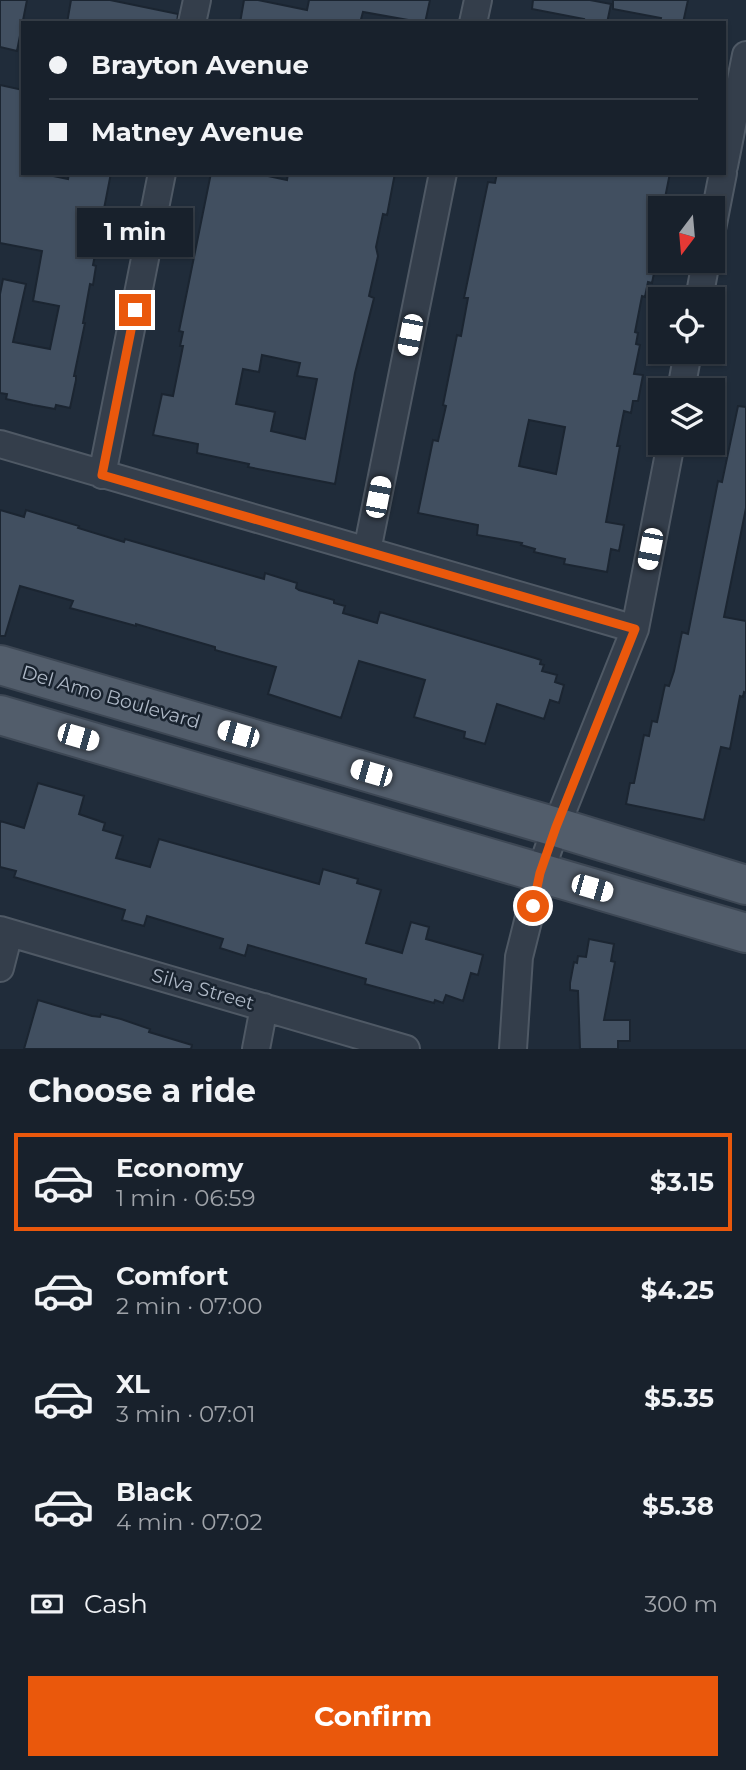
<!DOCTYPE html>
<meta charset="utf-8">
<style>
:root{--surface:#18212c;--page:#212934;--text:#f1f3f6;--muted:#9fa3a9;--line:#363e48;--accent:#ea580c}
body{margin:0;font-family:Montserrat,sans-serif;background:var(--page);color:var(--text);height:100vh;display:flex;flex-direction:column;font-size:26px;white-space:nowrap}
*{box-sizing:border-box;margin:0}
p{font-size:23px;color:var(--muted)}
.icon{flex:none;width:38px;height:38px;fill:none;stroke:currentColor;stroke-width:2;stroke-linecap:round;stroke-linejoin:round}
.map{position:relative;height:1049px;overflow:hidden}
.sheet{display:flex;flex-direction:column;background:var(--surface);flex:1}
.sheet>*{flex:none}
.guide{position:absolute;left:21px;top:21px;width:705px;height:154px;border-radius:0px;box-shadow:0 2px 5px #0004,0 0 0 2px var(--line);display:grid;align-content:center;height:154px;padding:0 28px;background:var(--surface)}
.needle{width:46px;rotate:196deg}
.tools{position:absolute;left:648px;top:196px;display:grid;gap:14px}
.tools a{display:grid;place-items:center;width:77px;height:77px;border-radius:0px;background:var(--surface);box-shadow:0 2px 5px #0004,0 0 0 2px var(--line);font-size:35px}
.end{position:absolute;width:32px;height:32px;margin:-16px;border:9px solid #ea580c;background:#fff;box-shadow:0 0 0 4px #fff}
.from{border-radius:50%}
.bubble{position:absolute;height:49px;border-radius:0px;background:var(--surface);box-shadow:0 2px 5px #0004,0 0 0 2px var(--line);font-size:23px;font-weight:700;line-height:49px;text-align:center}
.car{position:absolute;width:21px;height:42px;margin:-21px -10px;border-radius:9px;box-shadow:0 0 5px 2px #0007;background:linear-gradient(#fff 24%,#345 0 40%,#fff 0 76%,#345 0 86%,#fff 0)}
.guide b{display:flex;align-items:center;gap:24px;height:66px;font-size:26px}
.guide b+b{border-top:2px solid var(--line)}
.guide i{width:18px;height:18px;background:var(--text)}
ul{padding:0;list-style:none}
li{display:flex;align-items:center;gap:21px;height:98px;margin:0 14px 10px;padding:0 14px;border:4px solid transparent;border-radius:0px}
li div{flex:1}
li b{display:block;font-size:26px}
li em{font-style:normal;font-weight:700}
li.active{border-color:var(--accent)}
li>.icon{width:63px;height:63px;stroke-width:1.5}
h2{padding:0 28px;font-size:32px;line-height:84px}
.pay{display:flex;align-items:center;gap:18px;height:77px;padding:0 28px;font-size:26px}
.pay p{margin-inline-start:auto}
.action{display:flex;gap:14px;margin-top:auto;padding:14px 28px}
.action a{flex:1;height:80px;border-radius:0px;background:var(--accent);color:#fff;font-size:28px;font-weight:700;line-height:80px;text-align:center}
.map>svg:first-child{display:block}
.building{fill:#414f60;stroke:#1b2531;stroke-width:2;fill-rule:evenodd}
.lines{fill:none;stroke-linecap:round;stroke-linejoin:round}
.minor-casing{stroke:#4f5965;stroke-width:30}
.primary-casing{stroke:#3d4754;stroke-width:42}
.minor{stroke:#343e4b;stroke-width:26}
.primary{stroke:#525d6b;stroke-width:38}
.route{stroke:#ea580c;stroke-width:9}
.labels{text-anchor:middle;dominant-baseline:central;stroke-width:5;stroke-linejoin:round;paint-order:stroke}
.street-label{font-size:19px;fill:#afb9c7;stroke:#19232f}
</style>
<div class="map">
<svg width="746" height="1049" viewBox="0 0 746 1049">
<rect width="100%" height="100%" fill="#202c3a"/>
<path class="building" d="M 0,0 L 27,0 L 17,51 L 0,47 Z
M 71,0 L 110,0 L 178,14 L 177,23 L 67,23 Z
M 244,0 L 258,0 L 307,10 L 309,0 L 430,0 L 425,23 L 363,12 L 360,23 L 240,23 Z
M 533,0 L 590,0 L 611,4 L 607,23 L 583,23 L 584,19 L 532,9 Z
M 613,0 L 688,0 L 683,23 L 660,23 L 661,18 L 613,9 Z
M 0,85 L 23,90 L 23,173 L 39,173 L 68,179 L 69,173 L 111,173 L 93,265 L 96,266 L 93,285 L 90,284 L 83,323 L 85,323 L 74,376 L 76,376 L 76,380 L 70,408 L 56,405 L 55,409 L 33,405 L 6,399 L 7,394 L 0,393 L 0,294 L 3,279 L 26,284 L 13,342 L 50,349 L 59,306 L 33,301 L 42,251 L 0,243 Z
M 211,173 L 254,173 L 287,180 L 288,173 L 395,173 L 387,215 L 383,214 L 376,247 L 378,256 L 369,296 L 374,298 L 355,373 L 335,484 L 248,467 L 249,464 L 197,453 L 198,444 L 153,435 L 162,394 L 173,396 L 183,346 L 180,346 L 183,332 L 179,331 ZM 262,355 L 300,363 L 297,376 L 317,379 L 305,439 L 271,431 L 275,412 L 236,404 L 243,369 L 259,372 Z
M 497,173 L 670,173 L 665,198 L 660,197 L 660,244 L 652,283 L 648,282 L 645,297 L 642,296 L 635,332 L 638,333 L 636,344 L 640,345 L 634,374 L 643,375 L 638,401 L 633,401 L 631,413 L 624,411 L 617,446 L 620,446 L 606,522 L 624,525 L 619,551 L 611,549 L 607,572 L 564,564 L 565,559 L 534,552 L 535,549 L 521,545 L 522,543 L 477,535 L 478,525 L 418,513 L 433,440 L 438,441 L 446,406 L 443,405 L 457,335 L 461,336 L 468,298 L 464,298 L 488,182 L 495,183 ZM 529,420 L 565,427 L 556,474 L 519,466 Z
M 738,406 L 746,407 L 746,508 L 724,617 L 746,621 L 746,693 L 744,692 L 743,697 L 740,696 L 730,749 L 721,747 L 704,820 L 626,804 L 630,783 L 634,783 L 644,735 L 649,736 L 652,721 L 657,722 L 665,685 L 669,686 L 674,671 L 682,632 L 688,634 L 718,481 L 722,482 Z
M 0,510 L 24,517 L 26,510 L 79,526 L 78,528 L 124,542 L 125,539 L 264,579 L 265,573 L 297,583 L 296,588 L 299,590 L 334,600 L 334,603 L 345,606 L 343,613 L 377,623 L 380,612 L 535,658 L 541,660 L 540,664 L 544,665 L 542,671 L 557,675 L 555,682 L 564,685 L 559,703 L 550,700 L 544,719 L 497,704 L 485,744 L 464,738 L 465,732 L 414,717 L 425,680 L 359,661 L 341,718 L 268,694 L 276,667 L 215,650 L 215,647 L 136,624 L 136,626 L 70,608 L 73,601 L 20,586 L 5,636 L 0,636 Z
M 38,783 L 84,796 L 79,814 L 105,823 L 103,830 L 123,836 L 116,858 L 150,867 L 159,839 L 319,884 L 323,869 L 358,879 L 357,883 L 381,890 L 366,943 L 402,953 L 411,922 L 429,927 L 426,939 L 483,955 L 478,975 L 471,973 L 463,1001 L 446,995 L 443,1003 L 435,1000 L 434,1003 L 365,984 L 366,979 L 248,945 L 245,956 L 220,948 L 223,939 L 147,916 L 144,926 L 122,920 L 125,910 L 14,877 L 16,871 L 0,867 L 0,821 L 24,828 Z
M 589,939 L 614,944 L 611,961 L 615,962 L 604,1020 L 630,1020 L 630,1041 L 618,1041 L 618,1049 L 580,1049 L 578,991 L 570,990 L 570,983 L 574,962 L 577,963 L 578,956 L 586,957 Z
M 38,1000 L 92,1016 L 100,1017 L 101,1014 L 121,1019 L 150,1029 L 149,1032 L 192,1045 L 191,1049 L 24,1049 Z"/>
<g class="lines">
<defs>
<path id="minor" d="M 192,23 L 197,0
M 473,23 L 478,0
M 724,166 L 746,55
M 712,229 L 723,173
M 699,299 L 706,261
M 681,390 L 688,352
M 0,444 L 635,629
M 102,475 L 162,173
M 367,551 L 443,173
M 0,930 L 406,1049
M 0,968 L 9,933
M 256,1049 L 264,1007
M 513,1049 L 519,957 L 540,873 L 556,827 L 635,629 L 671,443"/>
<path id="primary" d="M 0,665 L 556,827 L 746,885
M 0,715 L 746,933"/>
</defs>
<use href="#minor" class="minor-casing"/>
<use href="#primary" class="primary-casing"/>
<use href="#minor" class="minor"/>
<use href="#primary" class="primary"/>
</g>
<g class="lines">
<path class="route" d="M 135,310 L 102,475 L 635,629 L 556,827 L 540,873 L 533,906"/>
</g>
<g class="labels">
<g class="street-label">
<text transform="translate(111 697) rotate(16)">Del Amo Boulevard</text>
<text transform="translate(203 989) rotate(16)">Silva Street</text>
</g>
</g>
</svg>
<div class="tools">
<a><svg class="needle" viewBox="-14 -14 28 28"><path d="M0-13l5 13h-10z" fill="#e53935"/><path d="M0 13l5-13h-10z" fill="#9fa3a9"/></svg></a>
<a><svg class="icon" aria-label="locate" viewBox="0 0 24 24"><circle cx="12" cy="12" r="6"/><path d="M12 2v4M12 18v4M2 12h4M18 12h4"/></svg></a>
<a><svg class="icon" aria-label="layers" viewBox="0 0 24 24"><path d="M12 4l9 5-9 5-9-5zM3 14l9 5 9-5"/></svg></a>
</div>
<i class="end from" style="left:533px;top:906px"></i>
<i class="end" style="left:135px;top:310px"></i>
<div class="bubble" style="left:77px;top:208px;width:116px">1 min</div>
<i class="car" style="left:410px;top:335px;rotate:191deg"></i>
<i class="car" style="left:378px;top:497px;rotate:11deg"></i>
<i class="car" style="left:650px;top:549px;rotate:191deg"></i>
<i class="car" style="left:238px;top:734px;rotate:286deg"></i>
<i class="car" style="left:78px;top:737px;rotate:106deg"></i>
<i class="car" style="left:371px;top:773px;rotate:286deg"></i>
<i class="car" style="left:592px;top:888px;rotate:106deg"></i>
<div class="guide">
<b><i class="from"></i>Brayton Avenue</b>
<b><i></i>Matney Avenue</b>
</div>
</div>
<section class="sheet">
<h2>Choose a ride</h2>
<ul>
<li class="active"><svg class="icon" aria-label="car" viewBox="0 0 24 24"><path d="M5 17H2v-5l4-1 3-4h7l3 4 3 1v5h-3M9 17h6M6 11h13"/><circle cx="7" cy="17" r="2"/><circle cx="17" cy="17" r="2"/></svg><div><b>Economy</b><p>1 min · 06:59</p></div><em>$3.15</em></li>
<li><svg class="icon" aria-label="car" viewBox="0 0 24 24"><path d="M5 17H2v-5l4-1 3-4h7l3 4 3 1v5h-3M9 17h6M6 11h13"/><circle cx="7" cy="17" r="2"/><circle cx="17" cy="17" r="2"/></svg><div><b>Comfort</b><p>2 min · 07:00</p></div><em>$4.25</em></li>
<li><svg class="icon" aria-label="car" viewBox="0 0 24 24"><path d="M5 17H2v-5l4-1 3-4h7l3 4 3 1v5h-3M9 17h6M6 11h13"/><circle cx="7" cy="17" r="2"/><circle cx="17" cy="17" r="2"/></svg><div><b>XL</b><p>3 min · 07:01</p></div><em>$5.35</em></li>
<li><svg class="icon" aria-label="car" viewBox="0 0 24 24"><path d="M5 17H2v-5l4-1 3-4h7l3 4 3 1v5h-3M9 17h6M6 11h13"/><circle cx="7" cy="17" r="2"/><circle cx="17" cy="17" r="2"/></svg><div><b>Black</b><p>4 min · 07:02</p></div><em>$5.38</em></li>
</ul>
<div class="pay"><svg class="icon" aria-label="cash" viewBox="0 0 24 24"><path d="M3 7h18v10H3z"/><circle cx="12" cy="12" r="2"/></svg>Cash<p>300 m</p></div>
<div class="action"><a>Confirm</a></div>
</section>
